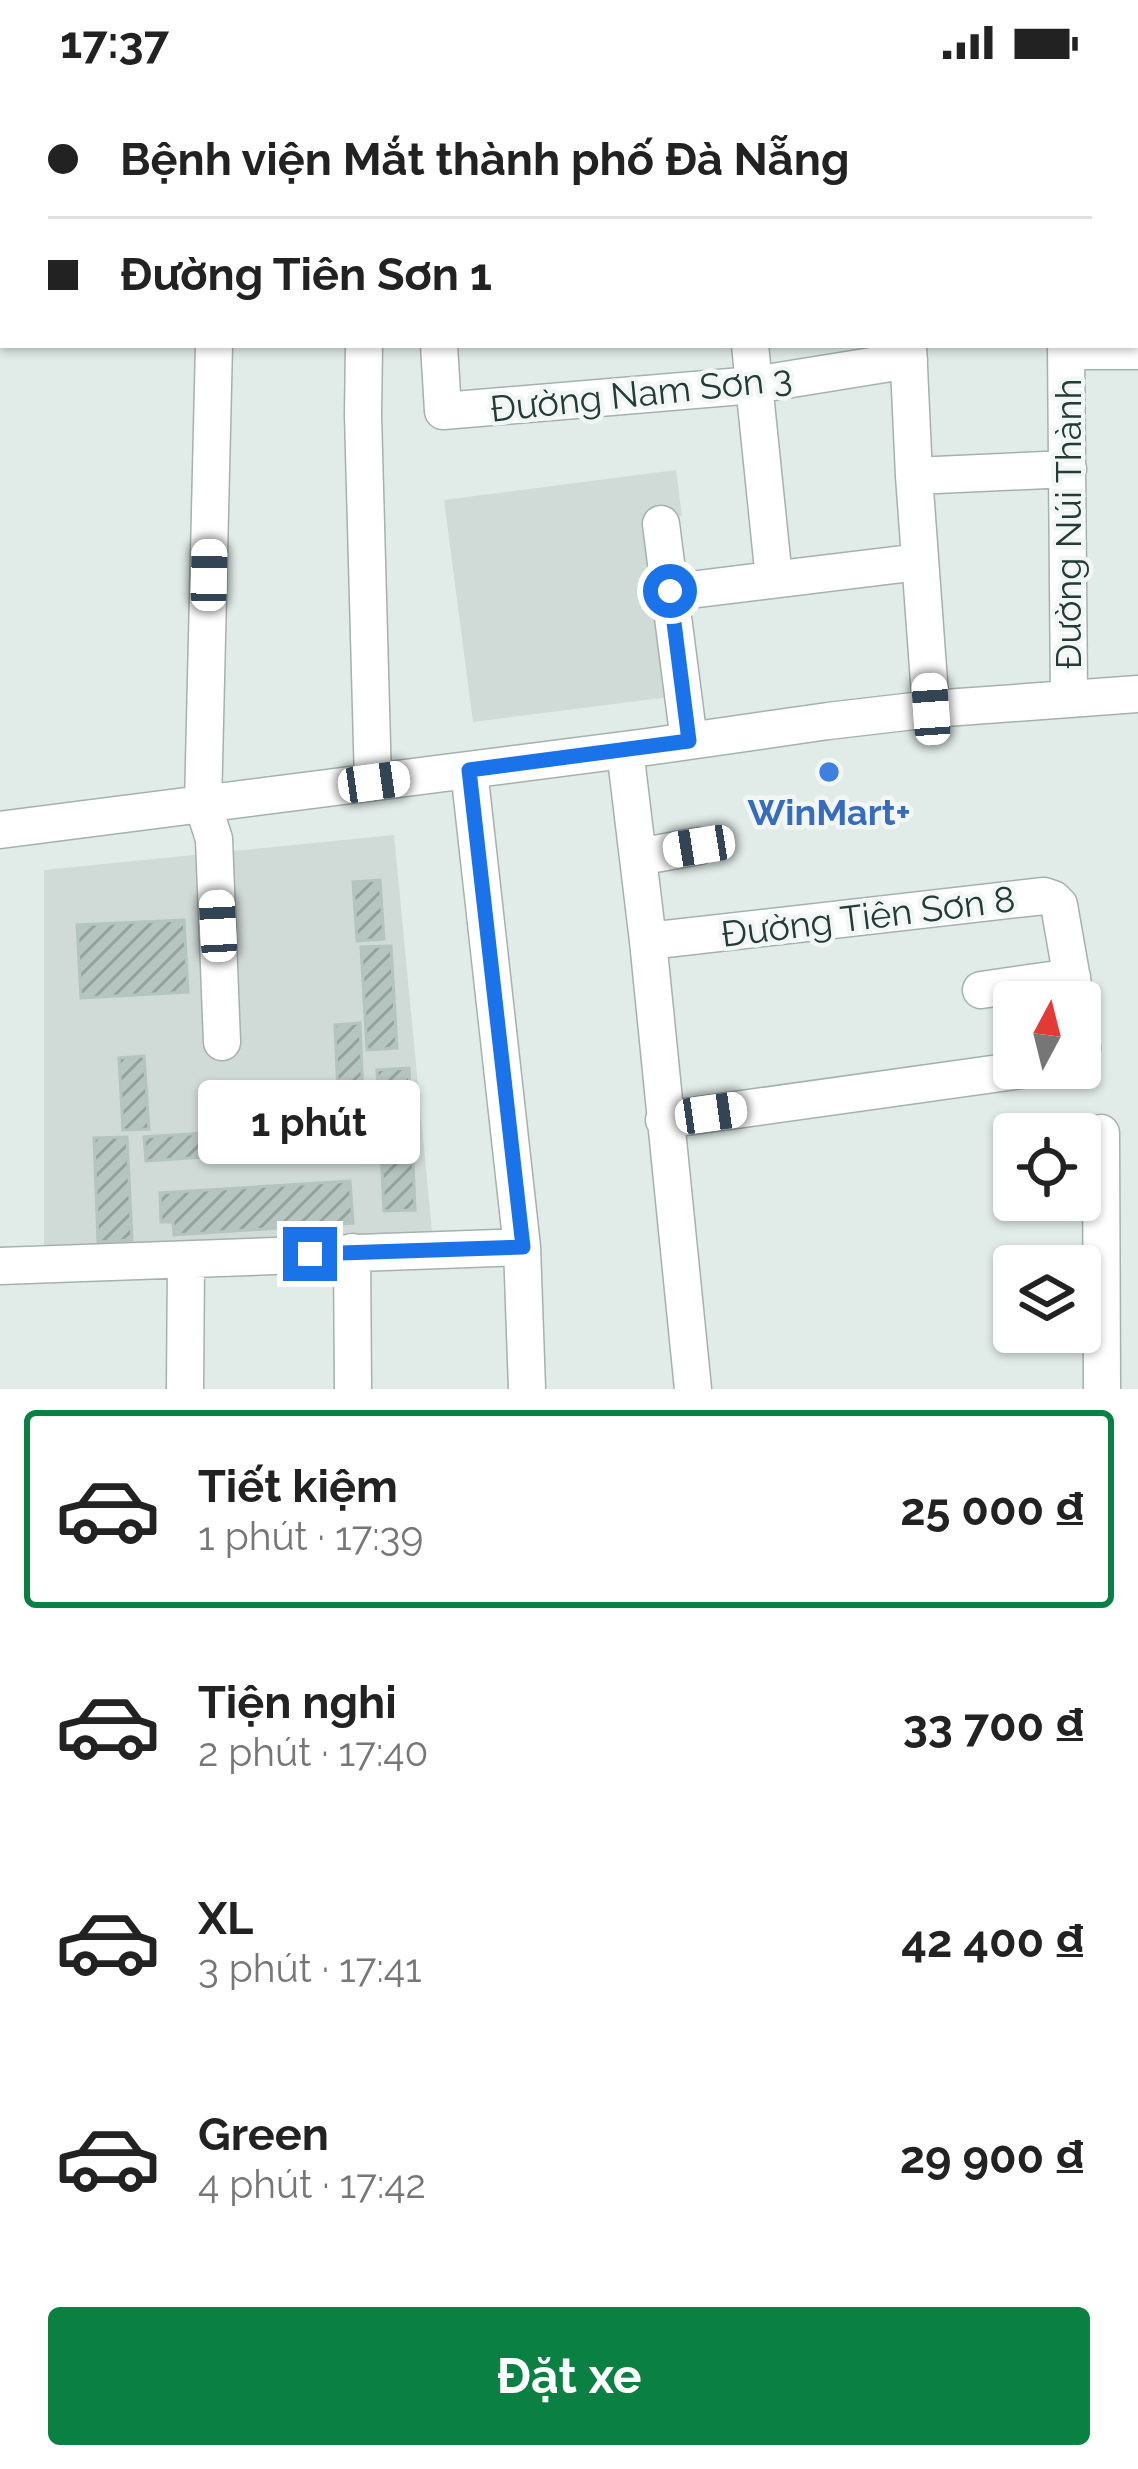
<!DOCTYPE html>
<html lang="vi">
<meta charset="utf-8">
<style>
:root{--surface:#fff;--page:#f6f6f6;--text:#222;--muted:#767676;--line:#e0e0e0;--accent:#0b8043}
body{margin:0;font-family:Raleway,sans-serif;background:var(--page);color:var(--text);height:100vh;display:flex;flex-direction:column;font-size:45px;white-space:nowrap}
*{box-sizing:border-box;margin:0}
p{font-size:39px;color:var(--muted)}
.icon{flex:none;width:66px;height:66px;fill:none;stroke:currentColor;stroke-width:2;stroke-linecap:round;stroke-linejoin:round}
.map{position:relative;height:1305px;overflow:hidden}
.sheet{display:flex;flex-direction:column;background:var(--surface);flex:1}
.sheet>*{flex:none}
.top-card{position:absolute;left:0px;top:0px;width:1140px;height:264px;box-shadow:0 3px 9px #0004;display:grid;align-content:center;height:264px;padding:0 48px;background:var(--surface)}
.needle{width:78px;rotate:7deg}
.fabs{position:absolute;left:993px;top:897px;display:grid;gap:24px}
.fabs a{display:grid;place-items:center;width:108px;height:108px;border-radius:12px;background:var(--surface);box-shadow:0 3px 9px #0004;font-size:60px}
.end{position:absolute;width:54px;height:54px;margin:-27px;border:15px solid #1a73e8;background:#fff;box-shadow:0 0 0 6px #fff}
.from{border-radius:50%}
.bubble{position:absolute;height:84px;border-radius:12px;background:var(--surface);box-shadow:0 3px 9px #0004;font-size:39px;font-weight:700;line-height:84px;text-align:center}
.car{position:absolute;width:36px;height:72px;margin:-36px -18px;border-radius:15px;box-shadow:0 0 9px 3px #0007;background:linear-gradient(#fff 24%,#345 0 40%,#fff 0 76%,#345 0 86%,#fff 0)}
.top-card b{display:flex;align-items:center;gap:42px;height:114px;font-size:45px}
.top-card b+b{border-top:3px solid var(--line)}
.top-card i{width:30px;height:30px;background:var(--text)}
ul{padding:21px 0 0;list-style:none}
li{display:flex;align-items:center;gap:36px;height:198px;margin:0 24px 18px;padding:0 24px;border:6px solid transparent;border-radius:12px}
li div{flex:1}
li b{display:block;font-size:45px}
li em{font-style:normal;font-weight:700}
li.selected{border-color:var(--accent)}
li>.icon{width:108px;height:108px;stroke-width:1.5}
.button{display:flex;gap:24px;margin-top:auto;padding:24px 48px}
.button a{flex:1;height:138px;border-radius:12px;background:var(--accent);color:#fff;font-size:48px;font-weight:700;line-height:138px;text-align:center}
.status{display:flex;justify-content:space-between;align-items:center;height:84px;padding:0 60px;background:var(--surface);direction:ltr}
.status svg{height:33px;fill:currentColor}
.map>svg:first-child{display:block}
.built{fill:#d0dad7}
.building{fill:url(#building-hatch);stroke:#b4c4bf;stroke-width:3}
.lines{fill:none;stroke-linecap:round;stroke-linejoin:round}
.minor-casing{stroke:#a4b2ae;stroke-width:39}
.minor{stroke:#fff;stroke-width:36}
.route{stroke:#1a73e8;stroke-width:15}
.shop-dot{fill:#3f7fe0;stroke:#f2f7f5;stroke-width:4.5}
.labels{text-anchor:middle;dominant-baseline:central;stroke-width:9;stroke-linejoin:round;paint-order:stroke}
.street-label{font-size:36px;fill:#233a36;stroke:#f2f7f5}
.shop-label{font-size:36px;font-weight:bold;fill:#366cbe;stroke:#f2f7f5}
</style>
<div class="status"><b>17:37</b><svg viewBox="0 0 49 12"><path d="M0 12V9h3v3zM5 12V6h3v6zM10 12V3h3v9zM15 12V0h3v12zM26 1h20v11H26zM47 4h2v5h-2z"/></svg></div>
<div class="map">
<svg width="1138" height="1305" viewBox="0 0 1138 1305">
<defs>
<pattern id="building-hatch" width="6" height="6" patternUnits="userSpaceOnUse" patternTransform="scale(3)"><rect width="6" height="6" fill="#b7c5c1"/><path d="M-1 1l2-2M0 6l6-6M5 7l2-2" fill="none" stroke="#94a19e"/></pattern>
</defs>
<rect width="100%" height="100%" fill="#e1ebe7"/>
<path class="built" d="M 676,386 L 682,432 L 655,436 L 677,612 L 473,638 L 444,416 Z
M 394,751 L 432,1147 L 44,1164 L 44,786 Z"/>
<path class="building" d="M 380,796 L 384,855 L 357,857 L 353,798 Z
M 184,836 L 188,908 L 81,914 L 77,841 Z
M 391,862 L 397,964 L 367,966 L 361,863 Z
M 360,939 L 364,1036 L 339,1037 L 335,941 Z
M 144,972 L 149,1045 L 123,1046 L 119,974 Z
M 409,984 L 415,1126 L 384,1127 L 377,986 Z
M 346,1040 L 348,1063 L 146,1077 L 144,1053 Z
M 127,1053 L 132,1156 L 98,1158 L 94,1054 Z
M 350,1097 L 353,1139 L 174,1151 L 173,1138 L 161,1138 L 160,1109 Z"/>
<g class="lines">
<defs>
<path id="minor" d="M 756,0 L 756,3
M 220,3 L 220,0
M 373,3 L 373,0
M 498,3 L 532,0
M 0,62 L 3,62
M 1137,160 L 1138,160
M 214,261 L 203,721 L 214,755 L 222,958
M 364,261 L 363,331 L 373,698
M 439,261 L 443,327 L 754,301 L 909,276
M 750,261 L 774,495
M 908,261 L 914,392 L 931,625
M 1066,261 L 1069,614
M 1067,267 L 1138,267
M 914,392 L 1068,385
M 661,440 L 689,657
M 690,506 L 919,478
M 625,666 L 648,857 L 693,1305
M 469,686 L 522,1163 L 527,1305
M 0,746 L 647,663 L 828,637 L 931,625 L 1138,610
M 638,773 L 699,762
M 648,857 L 1044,812 L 1053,815 L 1059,821 L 1076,918
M 981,906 L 1072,893
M 1080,948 L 1082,964 L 1080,971
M 664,1036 L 1036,984
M 1101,1049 L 1102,1305
M 352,1168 L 353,1305
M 0,1182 L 522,1163
M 185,1305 L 186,1176"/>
</defs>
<use href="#minor" class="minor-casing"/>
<use href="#minor" class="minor"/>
</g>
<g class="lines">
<path class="route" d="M 310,1170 L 523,1163 L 469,686 L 689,657 L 670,507"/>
</g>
<circle class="shop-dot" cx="829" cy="688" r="12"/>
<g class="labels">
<g class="street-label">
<text transform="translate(641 309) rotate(-6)">Đường Nam Sơn 3</text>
<text transform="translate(1068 440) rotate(-90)">Đường Núi Thành</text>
<text transform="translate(868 832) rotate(-7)">Đường Tiên Sơn 8</text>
</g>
<g class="shop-label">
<text x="829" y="728">WinMart+</text>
</g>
</g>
</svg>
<div class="fabs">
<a><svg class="needle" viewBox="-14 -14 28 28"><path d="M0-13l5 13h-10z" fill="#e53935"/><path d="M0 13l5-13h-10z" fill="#767676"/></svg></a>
<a><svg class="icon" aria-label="locate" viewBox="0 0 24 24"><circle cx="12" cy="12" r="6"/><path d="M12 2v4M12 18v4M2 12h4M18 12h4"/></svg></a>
<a><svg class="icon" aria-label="layers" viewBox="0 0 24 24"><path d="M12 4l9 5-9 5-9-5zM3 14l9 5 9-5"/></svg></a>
</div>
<i class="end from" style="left:670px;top:507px"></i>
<i class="end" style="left:310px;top:1170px"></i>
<div class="bubble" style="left:198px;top:996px;width:222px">1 phút</div>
<i class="car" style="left:209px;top:491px;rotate:1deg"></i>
<i class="car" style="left:931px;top:625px;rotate:356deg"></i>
<i class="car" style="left:374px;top:698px;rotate:82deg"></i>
<i class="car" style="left:699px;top:762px;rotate:261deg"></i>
<i class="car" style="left:218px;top:842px;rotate:357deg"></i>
<i class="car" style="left:711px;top:1029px;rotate:82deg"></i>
<div class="top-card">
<b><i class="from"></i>Bệnh viện Mắt thành phố Đà Nẵng</b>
<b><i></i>Đường Tiên Sơn 1</b>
</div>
</div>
<section class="sheet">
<ul>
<li class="selected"><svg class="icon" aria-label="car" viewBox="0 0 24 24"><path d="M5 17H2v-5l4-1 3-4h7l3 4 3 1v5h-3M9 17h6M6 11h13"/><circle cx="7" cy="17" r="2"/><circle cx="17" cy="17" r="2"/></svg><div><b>Tiết kiệm</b><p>1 phút · 17:39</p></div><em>25 000 ₫</em></li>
<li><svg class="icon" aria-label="car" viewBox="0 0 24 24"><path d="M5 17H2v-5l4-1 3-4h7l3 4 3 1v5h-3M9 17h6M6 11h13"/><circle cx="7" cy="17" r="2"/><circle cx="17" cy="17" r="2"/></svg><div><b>Tiện nghi</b><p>2 phút · 17:40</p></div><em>33 700 ₫</em></li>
<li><svg class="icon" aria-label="car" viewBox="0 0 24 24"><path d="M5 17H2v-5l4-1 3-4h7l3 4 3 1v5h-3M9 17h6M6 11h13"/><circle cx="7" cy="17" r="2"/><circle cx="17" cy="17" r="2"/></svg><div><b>XL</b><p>3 phút · 17:41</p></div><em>42 400 ₫</em></li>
<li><svg class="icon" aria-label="car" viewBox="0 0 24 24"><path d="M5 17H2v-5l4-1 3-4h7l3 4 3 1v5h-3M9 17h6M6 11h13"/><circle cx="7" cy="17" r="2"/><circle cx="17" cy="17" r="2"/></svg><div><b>Green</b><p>4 phút · 17:42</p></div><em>29 900 ₫</em></li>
</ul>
<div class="button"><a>Đặt xe</a></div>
</section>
